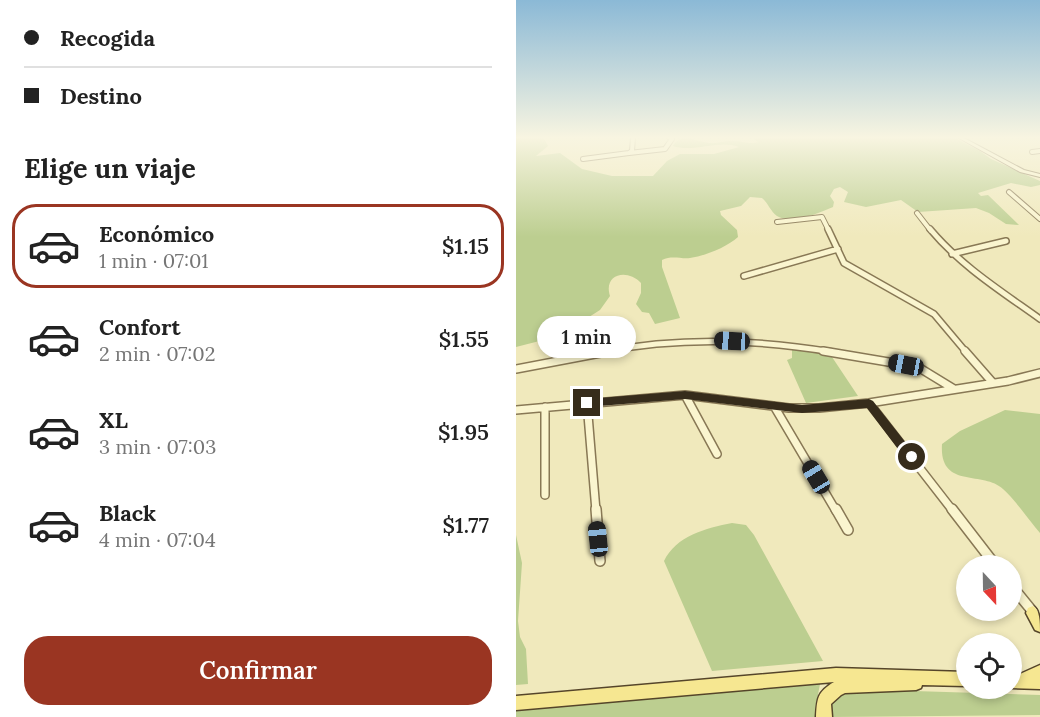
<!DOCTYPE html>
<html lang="es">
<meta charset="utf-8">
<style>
:root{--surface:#fff;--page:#f6f6f6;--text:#222;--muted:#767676;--line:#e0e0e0;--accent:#9a3522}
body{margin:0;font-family:Lora,serif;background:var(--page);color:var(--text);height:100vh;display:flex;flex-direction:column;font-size:22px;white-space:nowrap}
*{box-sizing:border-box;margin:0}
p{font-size:20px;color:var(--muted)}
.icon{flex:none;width:33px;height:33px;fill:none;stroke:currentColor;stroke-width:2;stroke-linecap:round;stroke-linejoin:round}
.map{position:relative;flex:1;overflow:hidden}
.drawer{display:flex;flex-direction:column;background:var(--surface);width:516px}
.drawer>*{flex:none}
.banner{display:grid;align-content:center;height:132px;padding:0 24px;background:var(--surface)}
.needle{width:39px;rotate:158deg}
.fabs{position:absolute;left:440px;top:555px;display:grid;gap:12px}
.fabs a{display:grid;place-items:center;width:66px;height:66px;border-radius:50%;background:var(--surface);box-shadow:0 3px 9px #0003;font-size:30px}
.end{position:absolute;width:27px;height:27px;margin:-14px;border:8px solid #362c1b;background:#fff;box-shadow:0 0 0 3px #fff}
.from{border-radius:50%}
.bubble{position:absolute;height:42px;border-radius:21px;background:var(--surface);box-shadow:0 3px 9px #0003;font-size:20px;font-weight:600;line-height:42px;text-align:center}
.car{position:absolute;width:18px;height:36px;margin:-18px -9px;border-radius:8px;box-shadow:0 0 4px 2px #0007;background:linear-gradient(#222 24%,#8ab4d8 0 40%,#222 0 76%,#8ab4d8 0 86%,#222 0)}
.banner b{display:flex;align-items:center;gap:21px;height:57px;font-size:22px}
.banner b+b{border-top:2px solid var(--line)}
.banner i{width:15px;height:15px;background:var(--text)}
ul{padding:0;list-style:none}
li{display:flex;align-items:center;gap:18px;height:84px;margin:0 12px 9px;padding:0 12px;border:3px solid transparent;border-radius:24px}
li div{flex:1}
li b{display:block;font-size:22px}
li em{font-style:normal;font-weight:600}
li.on{border-color:var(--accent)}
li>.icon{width:54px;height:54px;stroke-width:1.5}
h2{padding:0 24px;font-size:27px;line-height:72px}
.primary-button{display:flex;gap:12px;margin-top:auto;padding:12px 24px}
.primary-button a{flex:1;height:69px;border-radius:24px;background:var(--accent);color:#fff;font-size:24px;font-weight:600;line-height:69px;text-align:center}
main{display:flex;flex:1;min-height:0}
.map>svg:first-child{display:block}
.green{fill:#bcce90}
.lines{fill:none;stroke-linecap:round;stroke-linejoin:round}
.minor-far3-casing{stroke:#887855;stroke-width:6}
.minor-far2-casing{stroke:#887855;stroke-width:8}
.minor-far1-casing{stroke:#887855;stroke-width:10}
.minor-casing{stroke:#887855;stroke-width:12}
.tertiary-casing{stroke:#887855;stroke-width:2}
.primary-casing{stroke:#55452a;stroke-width:3}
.minor-far3{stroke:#faf5cf;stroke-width:4}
.minor-far2{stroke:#faf5cf;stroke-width:5}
.minor-far1{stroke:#faf5cf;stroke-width:7}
.minor{stroke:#faf5cf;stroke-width:9}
.tertiary{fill:#faf5cf;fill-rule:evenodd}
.primary{fill:#f6e791;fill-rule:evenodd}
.route{fill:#362c1b}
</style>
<main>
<section class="drawer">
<div class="banner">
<b><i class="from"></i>Recogida</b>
<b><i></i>Destino</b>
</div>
<h2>Elige un viaje</h2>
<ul>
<li class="on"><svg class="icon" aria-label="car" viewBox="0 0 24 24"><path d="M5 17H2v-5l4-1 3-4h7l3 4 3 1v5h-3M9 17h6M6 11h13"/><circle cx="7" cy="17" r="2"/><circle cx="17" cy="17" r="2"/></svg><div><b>Económico</b><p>1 min · 07:01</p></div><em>$1.15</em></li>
<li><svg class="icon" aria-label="car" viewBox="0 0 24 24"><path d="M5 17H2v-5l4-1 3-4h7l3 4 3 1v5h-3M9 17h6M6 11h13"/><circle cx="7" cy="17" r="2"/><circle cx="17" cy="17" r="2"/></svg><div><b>Confort</b><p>2 min · 07:02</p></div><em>$1.55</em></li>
<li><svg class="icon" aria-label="car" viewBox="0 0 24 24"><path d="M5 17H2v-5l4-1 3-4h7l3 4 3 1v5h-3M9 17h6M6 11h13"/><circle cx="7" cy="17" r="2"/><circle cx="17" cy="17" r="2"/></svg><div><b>XL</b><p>3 min · 07:03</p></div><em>$1.95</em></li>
<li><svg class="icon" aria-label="car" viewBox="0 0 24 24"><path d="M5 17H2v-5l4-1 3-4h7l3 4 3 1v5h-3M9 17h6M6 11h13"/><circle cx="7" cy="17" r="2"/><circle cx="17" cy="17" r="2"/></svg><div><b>Black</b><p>4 min · 07:04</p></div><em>$1.77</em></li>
</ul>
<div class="primary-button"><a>Confirmar</a></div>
</section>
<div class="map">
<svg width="524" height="717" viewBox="0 0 524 717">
<rect width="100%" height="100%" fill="#f0e9bc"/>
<path class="green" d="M 0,137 L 27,137 L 32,146 L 20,156 L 44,153 L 66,169 L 96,176 L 137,176 L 151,161 L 164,154 L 198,154 L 223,147 C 203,139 178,153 157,146 C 165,132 181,142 193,143 C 202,144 210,140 218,141 C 227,141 233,145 242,142 L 235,137 L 437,137 L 464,151 L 475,159 L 524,181 L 524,185 L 515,187 L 495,183 L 462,193 L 465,196 L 472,195 L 503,225 L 490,224 L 473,213 L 460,208 L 402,212 L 385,200 L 350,207 L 328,202 L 332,192 L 324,187 L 318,189 L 314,196 L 318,202 L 317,207 C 303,213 276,225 261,216 C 255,212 252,203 246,198 L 234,197 L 225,206 L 204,211 L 205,215 L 221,230 L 222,237 C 211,247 189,256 174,258 C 164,259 156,255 146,260 L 146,267 L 164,318 L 139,324 L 133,313 L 126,312 L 120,304 L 125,293 L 125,283 C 111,268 87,274 94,296 L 84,310 L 43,336 L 0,347 Z
M 276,347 L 314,354 L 342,396 L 290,403 L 271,360 L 276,358 Z
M 489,410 L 524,414 L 524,533 C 512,519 501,502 487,489 C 467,470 423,490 426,444 L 444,431 Z
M 216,523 L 230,525 L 238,535 L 307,661 L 196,671 L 148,561 C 160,536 190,528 216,523 Z
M 0,535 L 6,563 L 2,621 L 4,637 L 10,649 L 12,684 L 0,685 Z
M 304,684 L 300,705 L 300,717 L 0,717 L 0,709 Z
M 334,689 L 524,695 L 524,715 L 314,717 L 312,701 Z"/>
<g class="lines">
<defs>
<path id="minor-far3" d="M 516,152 L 524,151
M 113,153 L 149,149 L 156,139 L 153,137
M 67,159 L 113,153 L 116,151 L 117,137
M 493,192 L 524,219
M 401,213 L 415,231
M 261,222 L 306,217 L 313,231"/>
<path id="minor-far2" d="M 312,229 L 328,263 L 418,314 L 450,352
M 414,229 C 445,266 485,291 524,319
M 436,254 L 490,241
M 228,276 L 322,249
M 86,352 C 163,337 239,339 316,352"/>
<path id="minor-far1" d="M 307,351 L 402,367 L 438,389
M 449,351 L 477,383
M 0,369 L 95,351
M 169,395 L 201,454
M 71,403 L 80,511
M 353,403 L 437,511
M 258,406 L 320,511
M 29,407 L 29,495
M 0,410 L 169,395 L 273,408 L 303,408 L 353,403 L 492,381 L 524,373"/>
<path id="minor" d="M 80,509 L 84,561
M 320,509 L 332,530
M 436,509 L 480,566
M 495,585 L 517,612"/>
<path id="tertiary" d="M 441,137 L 446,137 L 508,170 L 524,174 L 524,177 L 504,172 Z"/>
<path id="primary" d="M 517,606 C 524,610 524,622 524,632 L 519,630 L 510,613 L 512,608 Z
M 524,665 L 524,689 L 495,688 L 495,674 L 504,674 Z
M 320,668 L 450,672 L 450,686 L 406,685 L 405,688 L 400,690 L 329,693 L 325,695 L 315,704 L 316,717 L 300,717 C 301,699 301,692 318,682 L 0,710 L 0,696 Z"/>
</defs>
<use href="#minor-far3" class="minor-far3-casing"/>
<use href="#minor-far2" class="minor-far2-casing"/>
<use href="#minor-far1" class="minor-far1-casing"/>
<use href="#minor" class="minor-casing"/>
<use href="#tertiary" class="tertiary-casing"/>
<use href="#primary" class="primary-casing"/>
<use href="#minor-far3" class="minor-far3"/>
<use href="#minor-far2" class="minor-far2"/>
<use href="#minor-far1" class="minor-far1"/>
<use href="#minor" class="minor"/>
<use href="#tertiary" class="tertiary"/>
<use href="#primary" class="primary"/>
</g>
<linearGradient id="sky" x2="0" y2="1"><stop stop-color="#8bb9d6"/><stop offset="0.58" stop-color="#f8f5e1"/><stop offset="1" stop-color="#f8f5e1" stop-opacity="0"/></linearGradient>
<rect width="524" height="237" fill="url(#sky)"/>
<path class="route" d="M 169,391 L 286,405 L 353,399 L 357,401 L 401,457 L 396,462 L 391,461 L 351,408 L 286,413 L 169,399 L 71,407 L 65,403 L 71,399 Z"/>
</svg>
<div class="fabs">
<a><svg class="needle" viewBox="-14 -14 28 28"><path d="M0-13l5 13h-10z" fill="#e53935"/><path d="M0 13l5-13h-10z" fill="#767676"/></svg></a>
<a><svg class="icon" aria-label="locate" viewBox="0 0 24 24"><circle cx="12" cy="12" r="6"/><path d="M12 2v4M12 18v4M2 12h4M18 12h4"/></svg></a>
</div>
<i class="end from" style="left:396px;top:457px"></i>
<i class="end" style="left:71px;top:403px"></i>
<div class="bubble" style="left:21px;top:316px;width:99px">1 min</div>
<i class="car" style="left:216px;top:341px;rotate:273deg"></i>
<i class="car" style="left:390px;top:365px;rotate:281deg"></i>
<i class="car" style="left:300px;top:477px;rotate:329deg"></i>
<i class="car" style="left:82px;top:539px;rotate:354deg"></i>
</div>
</main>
